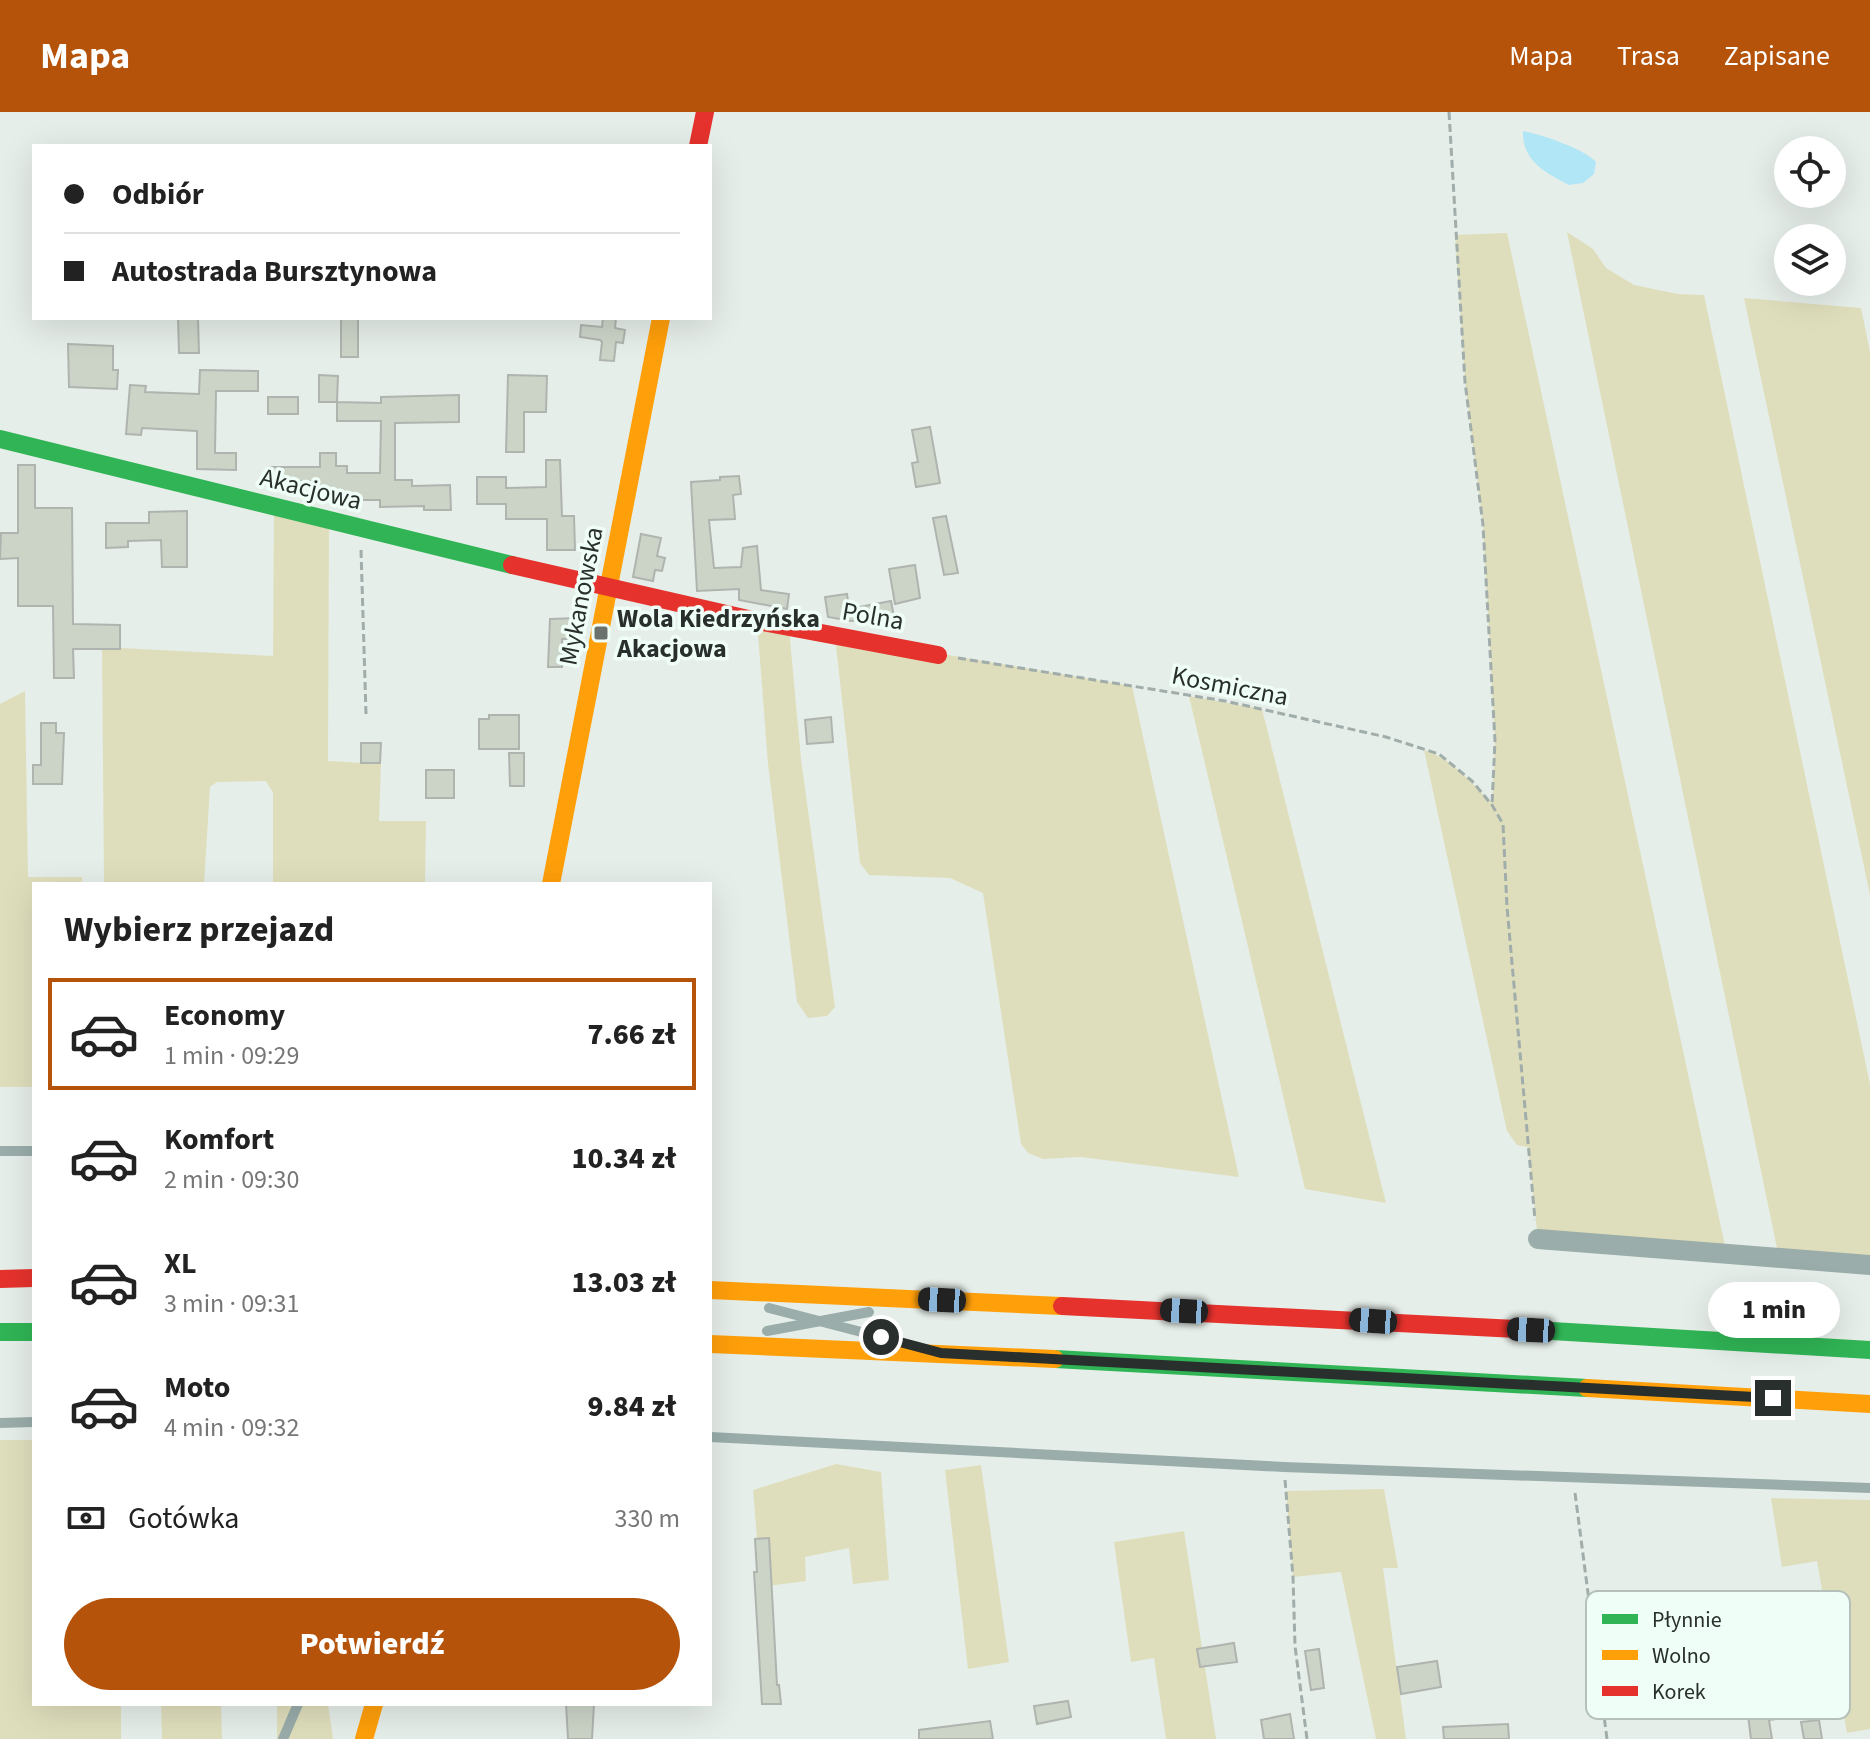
<!DOCTYPE html>
<html lang="pl">
<meta charset="utf-8">
<style>
:root{--surface:#fff;--page:#f6f6f6;--text:#222;--muted:#767676;--line:#e0e0e0;--accent:#b45309}
body{margin:0;font-family:"Source Sans 3",sans-serif;background:var(--page);color:var(--text);height:100vh;display:flex;flex-direction:column;font-size:30px;white-space:nowrap}
*{box-sizing:border-box;margin:0}
p{font-size:26px;color:var(--muted)}
.icon{flex:none;width:44px;height:44px;fill:none;stroke:currentColor;stroke-width:2;stroke-linecap:round;stroke-linejoin:round}
.map{position:relative;flex:1;overflow:hidden}
.drawer{position:absolute;left:32px;top:770px;width:680px;height:824px;display:flex;flex-direction:column;background:var(--surface);border-radius:0px;box-shadow:0 8px 32px #0002}
.drawer>*{flex:none}
.guide{position:absolute;left:32px;top:32px;width:680px;height:176px;border-radius:0px;box-shadow:0 8px 32px #0002;display:grid;align-content:center;height:176px;padding:0 32px;background:var(--surface)}
.controls{position:absolute;left:1774px;top:24px;display:grid;gap:16px}
.controls a{display:grid;place-items:center;width:72px;height:72px;border-radius:50%;background:var(--surface);box-shadow:0 8px 32px #0002;font-size:40px}
.end{position:absolute;width:36px;height:36px;margin:-18px;border:10px solid #292f2c;background:#fff;box-shadow:0 0 0 4px #fff}
.from{border-radius:50%}
.bubble{position:absolute;height:56px;border-radius:28px;background:var(--surface);box-shadow:0 8px 32px #0002;font-size:26px;font-weight:800;line-height:56px;text-align:center}
.car{position:absolute;width:24px;height:48px;margin:-24px -12px;border-radius:10px;box-shadow:0 0 6px 2px #0007;background:linear-gradient(#222 24%,#8ab4d8 0 40%,#222 0 76%,#8ab4d8 0 86%,#222 0)}
.guide b{display:flex;align-items:center;gap:28px;height:76px;font-size:30px}
.guide b+b{border-top:2px solid var(--line)}
.guide i{width:20px;height:20px;background:var(--text)}
ul{padding:0;list-style:none}
li{display:flex;align-items:center;gap:24px;height:112px;margin:0 16px 12px;padding:0 16px;border:4px solid transparent;border-radius:0px}
li div{flex:1}
li b{display:block;font-size:30px}
li em{font-style:normal;font-weight:800}
li.selected{border-color:var(--accent)}
li>.icon{width:72px;height:72px;stroke-width:1.5}
h2{padding:0 32px;font-size:36px;line-height:96px}
.pay{display:flex;align-items:center;gap:20px;height:88px;padding:0 32px;font-size:30px}
.pay p{margin-inline-start:auto}
.primary-button{display:flex;gap:16px;margin-top:auto;padding:16px 32px}
.primary-button a{flex:1;height:92px;border-radius:48px;background:var(--accent);color:#fff;font-size:32px;font-weight:800;line-height:92px;text-align:center}
header{display:flex;align-items:center;gap:48px;box-sizing:border-box;height:112px;padding:0 40px;background:var(--accent);color:#fff}
header strong{font-size:38px}
nav{display:flex;gap:44px;margin-inline-start:auto;font-size:28px}
.map>svg:first-child{display:block}
.green{fill:#dfdebc}
.water{fill:#b1e6f6}
.building{fill:#ccd4c8;stroke:#afb4af;stroke-width:2}
.lines{fill:none;stroke-linecap:round;stroke-linejoin:round}
.path{stroke:#a0adaa;stroke-width:3;stroke-dasharray:8 4;stroke-linecap:butt}
.lane{stroke:#9aadaa;stroke-width:10}
.street{stroke:#9aadaa;stroke-width:20}
.fast{stroke:#30b455;stroke-width:18}
.slow{stroke:#ff9f0a;stroke-width:18}
.jam{stroke:#e5322d;stroke-width:18}
.route{stroke:#292f2c;stroke-width:10}
.poi-dot{fill:#6b726e;stroke:#effef6;stroke-width:3}
.labels{text-anchor:middle;dominant-baseline:central;stroke-width:7;stroke-linejoin:round;paint-order:stroke}
.street-label{font-size:26px;fill:#292f2c;stroke:#effef6}
.poi-label{font-size:26px;font-weight:bold;fill:#292f2c;stroke:#effef6;text-anchor:start}
.key{fill:#effef6;stroke:#b4c0b9;stroke-width:2}
.key-label{font-size:22px;fill:#292f2c}
</style>
<header>
<strong>Mapa</strong>
<nav><a>Mapa</a><a>Trasa</a><a>Zapisane</a></nav>
</header>
<div class="map">
<svg width="1870" height="1627" viewBox="0 0 1870 1627">
<rect width="100%" height="100%" fill="#e6eee9"/>
<path class="green" d="M 1567,120 L 1593,137 L 1606,156 L 1634,173 L 1678,182 L 1704,183 L 1870,972 L 1870,1153 L 1779,1146 Z
M 1507,121 L 1727,1143 L 1538,1127 L 1528,1035 L 1517,1033 L 1507,1019 L 1424,638 C 1453,647 1471,671 1492,691 L 1495,629 L 1483,413 L 1465,270 L 1455,123 Z
M 1744,186 L 1861,196 L 1870,240 L 1870,783 Z
M 274,394 L 329,408 L 328,649 L 381,652 L 379,709 L 426,709 L 425,772 L 273,772 L 273,681 L 266,669 L 217,670 L 210,675 L 204,772 L 104,772 L 102,535 L 273,544 Z
M 757,509 L 789,516 L 801,647 L 835,895 L 827,904 L 808,906 L 797,890 L 768,652 Z
M 835,524 L 1132,574 L 1239,1065 L 1081,1045 L 1043,1047 L 1028,1041 L 1021,1032 L 983,781 L 950,766 L 869,763 L 860,751 Z
M 25,579 L 28,765 L 82,765 L 82,772 L 34,772 L 34,975 L 0,975 L 0,592 Z
M 1189,584 L 1262,597 L 1386,1091 L 1305,1077 Z
M 0,1328 L 34,1328 L 34,1592 L 121,1592 L 121,1627 L 0,1627 Z
M 836,1352 L 881,1360 L 889,1468 L 853,1472 L 849,1436 L 805,1445 L 806,1469 L 761,1475 L 753,1378 Z
M 981,1353 L 1009,1550 L 968,1557 L 945,1358 Z
M 1384,1377 L 1398,1456 L 1383,1456 L 1406,1627 L 1376,1627 L 1341,1460 L 1293,1465 L 1286,1379 Z
M 1771,1386 L 1870,1388 L 1870,1617 L 1847,1621 L 1817,1449 L 1782,1455 Z
M 1184,1419 L 1216,1627 L 1166,1627 L 1154,1546 L 1131,1550 L 1114,1430 Z
M 161,1592 L 221,1592 L 222,1627 L 162,1627 Z
M 277,1592 L 328,1592 L 333,1627 L 277,1627 Z"/>
<path class="water" d="M 1523,19 C 1540,22 1585,37 1596,50 L 1594,62 L 1583,71 L 1569,73 C 1545,60 1522,49 1523,19 Z"/>
<path class="building" d="M 178,206 L 198,206 L 199,241 L 179,241 Z
M 341,206 L 358,206 L 358,245 L 341,245 Z
M 603,206 L 616,206 L 615,216 L 625,218 L 623,231 L 616,230 L 614,249 L 600,248 L 602,230 L 600,228 L 580,225 L 581,213 L 602,215 Z
M 68,232 L 113,234 L 113,258 L 118,258 L 117,277 L 69,275 Z
M 200,258 L 258,259 L 258,279 L 216,279 L 215,341 L 236,341 L 236,358 L 197,357 L 197,319 L 142,316 L 141,323 L 126,322 L 130,273 L 146,274 L 145,280 L 199,282 Z
M 319,263 L 338,264 L 337,290 L 319,290 Z
M 508,263 L 547,264 L 546,300 L 524,300 L 524,340 L 506,340 Z
M 459,283 L 459,310 L 395,311 L 395,368 L 412,368 L 412,374 L 450,373 L 451,398 L 424,398 L 424,394 L 380,395 L 380,388 L 320,388 L 320,369 L 293,369 L 293,374 L 268,374 L 268,355 L 320,355 L 320,341 L 336,341 L 336,354 L 347,354 L 347,361 L 380,361 L 381,309 L 337,309 L 337,290 L 381,291 L 381,285 Z
M 268,285 L 298,285 L 298,302 L 268,302 Z
M 930,315 L 940,371 L 916,375 L 912,351 L 918,350 L 912,318 Z
M 546,348 L 560,348 L 562,404 L 574,404 L 575,438 L 547,438 L 547,407 L 506,407 L 506,392 L 477,392 L 477,365 L 506,365 L 506,376 L 546,375 Z
M 18,353 L 35,353 L 35,396 L 72,396 L 73,512 L 120,513 L 120,537 L 73,537 L 74,566 L 54,566 L 53,494 L 18,494 L 18,446 L 0,447 L 1,421 L 18,421 Z
M 739,364 L 741,382 L 733,383 L 735,407 L 709,408 L 714,456 L 741,455 L 743,436 L 757,434 L 761,478 L 789,482 L 787,497 L 739,488 L 739,477 L 697,479 L 691,370 L 720,368 L 720,365 Z
M 187,399 L 187,455 L 162,455 L 161,428 L 128,429 L 128,435 L 106,436 L 106,411 L 149,411 L 149,400 Z
M 946,404 L 958,461 L 944,463 L 933,406 Z
M 641,422 L 661,426 L 657,444 L 665,446 L 662,459 L 655,458 L 653,469 L 633,465 Z
M 915,453 L 920,486 L 895,492 L 889,457 Z
M 847,482 L 849,497 L 891,489 L 895,510 L 875,514 L 872,513 L 871,507 L 851,509 L 828,505 L 825,485 Z
M 578,506 L 578,527 L 562,527 L 562,555 L 548,555 L 550,507 Z
M 489,603 L 519,603 L 519,637 L 479,637 L 479,607 L 489,607 Z
M 831,605 L 833,630 L 807,632 L 805,608 Z
M 41,611 L 56,611 L 56,621 L 64,621 L 62,672 L 33,672 L 33,653 L 41,653 Z
M 361,631 L 381,631 L 380,651 L 361,651 Z
M 509,641 L 524,641 L 524,674 L 510,674 Z
M 426,658 L 454,658 L 454,686 L 426,686 Z
M 769,1426 L 777,1573 L 779,1573 L 781,1592 L 762,1592 L 754,1460 L 757,1460 L 755,1427 Z
M 1234,1531 L 1237,1550 L 1200,1555 L 1197,1537 Z
M 1319,1537 L 1324,1576 L 1311,1578 L 1305,1539 Z
M 1437,1549 L 1441,1575 L 1401,1582 L 1397,1555 Z
M 1793,1581 L 1796,1604 L 1769,1608 L 1772,1627 L 1751,1627 L 1746,1588 Z
M 1068,1589 L 1071,1605 L 1037,1612 L 1034,1594 Z
M 566,1592 L 594,1592 L 592,1627 L 568,1627 Z
M 1290,1602 L 1294,1627 L 1264,1627 L 1261,1608 Z
M 1819,1608 L 1822,1627 L 1804,1627 L 1801,1610 Z
M 990,1609 L 993,1627 L 919,1627 L 919,1618 Z
M 1508,1612 L 1509,1627 L 1444,1627 L 1443,1615 Z"/>
<g class="lines">
<path class="path" d="M 1449,0 L 1465,270 L 1483,413 L 1495,629 L 1492,693
M 361,438 L 366,602
M 958,546 L 1225,589 L 1386,625 L 1439,642 L 1472,669 L 1492,693 L 1503,712 L 1507,795 L 1535,1108
M 1285,1368 L 1293,1465 L 1295,1534 L 1307,1627
M 1575,1381 L 1607,1627"/>
<path class="lane" d="M 0,1039 L 34,1039
M 769,1196 L 873,1223
M 767,1219 L 869,1200
M 0,1311 L 34,1310
M 710,1325 L 1284,1355 L 1870,1376
M 283,1627 L 298,1592"/>
<path class="street" d="M 1538,1127 L 1870,1153"/>
<path class="fast" d="M 0,327 L 512,453
M 1535,1218 L 1870,1238
M 0,1220 L 34,1220
M 1055,1247 L 1587,1276"/>
<path class="slow" d="M 551,772 L 661,206
M 710,1178 L 1062,1194
M 710,1232 L 1055,1247
M 1587,1276 L 1870,1292
M 364,1627 L 374,1592"/>
<path class="jam" d="M 698,34 L 705,0
M 512,453 L 757,509 L 938,543
M 0,1167 L 34,1166
M 1062,1194 L 1535,1218"/>
</g>
<g class="lines">
<path class="route" d="M 881,1225 L 941,1241 L 1773,1286"/>
</g>
<rect class="poi-dot" x="593" y="513" width="16" height="16" rx="4"/>
<g class="labels">
<g class="street-label">
<text transform="translate(311 377) rotate(14)">Akacjowa</text>
<text transform="translate(581 484) rotate(-79)">Mykanowska</text>
<text transform="translate(873 504) rotate(10)">Polna</text>
<text transform="translate(1230 574) rotate(11)">Kosmiczna</text>
</g>
<g class="poi-label">
<text x="617" y="506">Wola Kiedrzyńska<tspan x="617" dy="30">Akacjowa</tspan></text>
</g>
</g>
<rect x="1586" y="1479" width="264" height="128" rx="12" class="key"/>
<rect x="1602" y="1502" width="36" height="10" fill="#30b455"/>
<rect x="1602" y="1538" width="36" height="10" fill="#ff9f0a"/>
<rect x="1602" y="1574" width="36" height="10" fill="#e5322d"/>
<g class="key-label">
<text x="1652" y="1515">Płynnie</text>
<text x="1652" y="1551">Wolno</text>
<text x="1652" y="1587">Korek</text>
</g>
</svg>
<div class="controls">
<a><svg class="icon" aria-label="locate" viewBox="0 0 24 24"><circle cx="12" cy="12" r="6"/><path d="M12 2v4M12 18v4M2 12h4M18 12h4"/></svg></a>
<a><svg class="icon" aria-label="layers" viewBox="0 0 24 24"><path d="M12 4l9 5-9 5-9-5zM3 14l9 5 9-5"/></svg></a>
</div>
<i class="end from" style="left:881px;top:1225px"></i>
<i class="end" style="left:1773px;top:1286px"></i>
<div class="bubble" style="left:1708px;top:1170px;width:132px">1 min</div>
<i class="car" style="left:942px;top:1188px;rotate:273deg"></i>
<i class="car" style="left:1184px;top:1199px;rotate:273deg"></i>
<i class="car" style="left:1373px;top:1209px;rotate:274deg"></i>
<i class="car" style="left:1531px;top:1218px;rotate:273deg"></i>
<div class="guide">
<b><i class="from"></i>Odbiór</b>
<b><i></i>Autostrada Bursztynowa</b>
</div>
<section class="drawer">
<h2>Wybierz przejazd</h2>
<ul>
<li class="selected"><svg class="icon" aria-label="car" viewBox="0 0 24 24"><path d="M5 17H2v-5l4-1 3-4h7l3 4 3 1v5h-3M9 17h6M6 11h13"/><circle cx="7" cy="17" r="2"/><circle cx="17" cy="17" r="2"/></svg><div><b>Economy</b><p>1 min · 09:29</p></div><em>7.66 zł</em></li>
<li><svg class="icon" aria-label="car" viewBox="0 0 24 24"><path d="M5 17H2v-5l4-1 3-4h7l3 4 3 1v5h-3M9 17h6M6 11h13"/><circle cx="7" cy="17" r="2"/><circle cx="17" cy="17" r="2"/></svg><div><b>Komfort</b><p>2 min · 09:30</p></div><em>10.34 zł</em></li>
<li><svg class="icon" aria-label="car" viewBox="0 0 24 24"><path d="M5 17H2v-5l4-1 3-4h7l3 4 3 1v5h-3M9 17h6M6 11h13"/><circle cx="7" cy="17" r="2"/><circle cx="17" cy="17" r="2"/></svg><div><b>XL</b><p>3 min · 09:31</p></div><em>13.03 zł</em></li>
<li><svg class="icon" aria-label="car" viewBox="0 0 24 24"><path d="M5 17H2v-5l4-1 3-4h7l3 4 3 1v5h-3M9 17h6M6 11h13"/><circle cx="7" cy="17" r="2"/><circle cx="17" cy="17" r="2"/></svg><div><b>Moto</b><p>4 min · 09:32</p></div><em>9.84 zł</em></li>
</ul>
<div class="pay"><svg class="icon" aria-label="cash" viewBox="0 0 24 24"><path d="M3 7h18v10H3z"/><circle cx="12" cy="12" r="2"/></svg>Gotówka<p>330 m</p></div>
<div class="primary-button"><a>Potwierdź</a></div>
</section>
</div>
